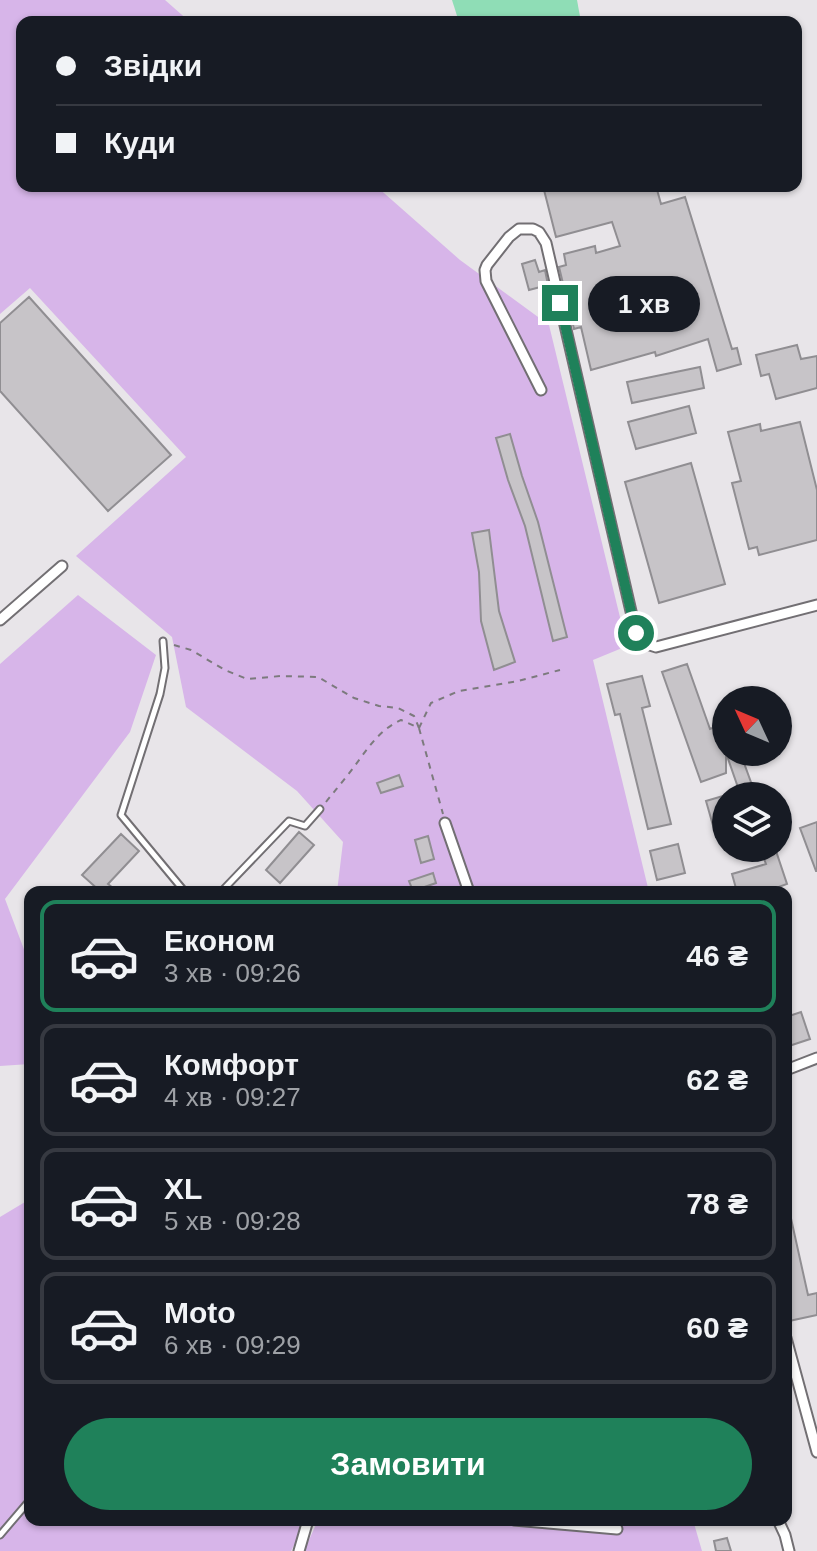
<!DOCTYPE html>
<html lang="uk">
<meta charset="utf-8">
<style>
:root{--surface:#171b24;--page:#20242c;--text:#f1f3f6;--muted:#9ea1a6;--line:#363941;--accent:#1f815a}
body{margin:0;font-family:Helvetica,sans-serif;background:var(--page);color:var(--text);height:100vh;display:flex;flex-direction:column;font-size:30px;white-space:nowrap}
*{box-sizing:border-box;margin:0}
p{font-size:26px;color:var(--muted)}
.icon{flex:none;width:44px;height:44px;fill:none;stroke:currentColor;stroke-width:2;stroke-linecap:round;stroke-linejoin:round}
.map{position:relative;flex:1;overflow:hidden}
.drawer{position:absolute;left:24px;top:886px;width:768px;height:640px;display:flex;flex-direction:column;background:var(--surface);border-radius:16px;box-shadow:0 2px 6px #0004}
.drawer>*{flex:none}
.hud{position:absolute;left:16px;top:16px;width:786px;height:176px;border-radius:16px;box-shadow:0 2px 6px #0004;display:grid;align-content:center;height:176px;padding:0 40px;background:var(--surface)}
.needle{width:52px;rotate:314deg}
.fabs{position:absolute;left:712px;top:686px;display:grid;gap:16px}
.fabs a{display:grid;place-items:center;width:80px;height:80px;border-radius:50%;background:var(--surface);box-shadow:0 2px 6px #0004;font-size:40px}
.end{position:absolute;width:36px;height:36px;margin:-18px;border:10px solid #1f815a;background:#fff;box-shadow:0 0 0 4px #fff}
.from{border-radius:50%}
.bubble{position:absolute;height:56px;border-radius:28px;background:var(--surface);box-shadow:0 2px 6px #0004;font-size:26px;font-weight:700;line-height:56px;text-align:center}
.hud b{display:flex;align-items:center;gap:28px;height:76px;font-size:30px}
.hud b+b{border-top:2px solid var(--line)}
.hud i{width:20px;height:20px;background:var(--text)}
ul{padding:14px 0 0;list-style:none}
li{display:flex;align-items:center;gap:24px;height:112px;margin:0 16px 12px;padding:0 24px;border:4px solid var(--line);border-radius:16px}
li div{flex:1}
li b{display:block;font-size:30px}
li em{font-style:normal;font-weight:700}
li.current{border-color:var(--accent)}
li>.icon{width:72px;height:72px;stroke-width:1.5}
.button{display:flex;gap:16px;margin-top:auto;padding:16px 40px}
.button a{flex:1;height:92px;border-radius:48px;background:var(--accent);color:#fff;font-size:32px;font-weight:700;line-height:92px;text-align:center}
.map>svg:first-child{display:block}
.green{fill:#d7b5e9}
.water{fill:#8fddb6}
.building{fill:#c7c4c8;stroke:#908e92;stroke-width:2}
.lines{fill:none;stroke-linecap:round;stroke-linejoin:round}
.lane-casing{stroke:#726f73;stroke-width:9}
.street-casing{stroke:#726f73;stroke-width:13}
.path{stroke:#7c7a7d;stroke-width:2;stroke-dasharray:6 6;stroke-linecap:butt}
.lane{stroke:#fff;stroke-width:5}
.street{stroke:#fff;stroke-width:9}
.route{stroke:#1f815a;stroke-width:10}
</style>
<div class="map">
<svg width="817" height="1551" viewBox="0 0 817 1551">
<rect width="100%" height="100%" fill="#e8e5e9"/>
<path class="green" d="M 0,0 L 165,0 L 190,22 L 22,22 L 22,186 L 376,186 L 460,260 L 549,325 L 627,646 L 593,660 L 649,892 L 337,892 L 343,842 L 297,791 L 186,707 L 172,637 L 76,556 L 186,457 L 30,288 L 0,314 Z
M 78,595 L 156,655 L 130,732 L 5,899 L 28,960 L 30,961 L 30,1064 L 0,1066 L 0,664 Z
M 30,1199 L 30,1520 L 307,1520 L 291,1551 L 0,1551 L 0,1217 Z
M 318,1520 L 693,1520 L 702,1551 L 304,1551 Z"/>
<path class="water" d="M 452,0 L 577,0 L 581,22 L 459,22 Z"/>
<path class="building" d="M 543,186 L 656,186 L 661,204 L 685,197 L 732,349 L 737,348 L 741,364 L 717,371 L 708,339 L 656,356 L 655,352 L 591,370 L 581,327 L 574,329 L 559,267 L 566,265 L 564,254 L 595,246 L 596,253 L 620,246 L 612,222 L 556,237 Z
M 535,260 L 539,272 L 545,270 L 548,285 L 529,290 L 522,264 Z
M 29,297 L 171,455 L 108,511 L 0,391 L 0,323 Z
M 797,345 L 801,359 L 817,356 L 817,388 L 776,399 L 769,374 L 761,376 L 756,355 Z
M 700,367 L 704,388 L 632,403 L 627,382 Z
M 689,406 L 696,433 L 636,449 L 628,422 Z
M 800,422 L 817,490 L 817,540 L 759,555 L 757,547 L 749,549 L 732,483 L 741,481 L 728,432 L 760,424 L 761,431 Z
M 510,434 L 522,476 L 538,522 L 567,637 L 553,641 L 525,526 L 508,480 L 496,438 Z
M 691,463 L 725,584 L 659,603 L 625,482 Z
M 489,530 L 499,611 L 515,662 L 494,670 L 481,621 L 479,572 L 472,533 Z
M 687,664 L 710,729 L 726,723 L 726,752 L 740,752 L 756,796 L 741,796 L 726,753 L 726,773 L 701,782 L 662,672 Z
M 642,676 L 650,706 L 642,708 L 671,824 L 648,829 L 620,714 L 615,715 L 607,684 Z
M 399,775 L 403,786 L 381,793 L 377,783 Z
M 726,795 L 726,833 L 716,836 L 706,801 Z
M 817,822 L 817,871 L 816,871 L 800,828 Z
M 299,832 L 314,845 L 280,883 L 266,870 Z
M 121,834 L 139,851 L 108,884 L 118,892 L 101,892 L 82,875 Z
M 428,836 L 434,859 L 421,863 L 415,840 Z
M 678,844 L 685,873 L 657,880 L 650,851 Z
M 760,848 L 775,848 L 787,884 L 765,892 L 737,892 L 732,874 L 766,864 Z
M 433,873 L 436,883 L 413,891 L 409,881 Z
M 801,1012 L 810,1039 L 789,1046 L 786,1039 L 786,1017 Z
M 786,1214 L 790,1214 L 808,1295 L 817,1293 L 817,1315 L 789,1321 L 786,1307 Z
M 727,1538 L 731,1551 L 716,1551 L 714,1541 Z"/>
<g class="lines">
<defs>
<path id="lane" d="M 163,641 L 165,668 L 160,694 L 121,815 L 185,892
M 221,892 L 289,821 L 305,826 L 320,809
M 0,1535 L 30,1500"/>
<path id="street" d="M 541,390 L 486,281 L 485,270 L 487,265 L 509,237 L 519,229 L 533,229 L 539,232 L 546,243 L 636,633 C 642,641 647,645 656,647 L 817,605
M 0,620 L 62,566
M 445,823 L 469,892
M 786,1070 L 817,1058
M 786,1338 L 817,1452
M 514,1520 L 617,1529
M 778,1520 L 785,1535 L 789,1551
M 299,1551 L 308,1520"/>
</defs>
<use href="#lane" class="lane-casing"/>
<use href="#street" class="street-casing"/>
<path class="path" d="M 174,645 L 191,650 L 225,670 L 247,679 L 281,676 L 318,677 L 354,698 L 379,706 L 398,708 L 414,716 L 419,728
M 419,728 L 431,703 L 459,691 L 518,681 L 560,670
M 326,802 C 333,793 340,785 347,776 C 364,755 376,731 401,720 L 419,728 L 443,814"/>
<use href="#lane" class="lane"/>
<use href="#street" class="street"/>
</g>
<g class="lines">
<path class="route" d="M 560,303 L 636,633"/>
</g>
</svg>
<div class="fabs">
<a><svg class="needle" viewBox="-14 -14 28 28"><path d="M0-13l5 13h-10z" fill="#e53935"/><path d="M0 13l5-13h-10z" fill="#9ea1a6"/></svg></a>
<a><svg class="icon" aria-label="layers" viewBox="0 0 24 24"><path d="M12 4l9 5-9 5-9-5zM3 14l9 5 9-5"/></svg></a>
</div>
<i class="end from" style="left:636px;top:633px"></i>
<i class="end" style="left:560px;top:303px"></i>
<div class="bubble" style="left:588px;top:276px;width:112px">1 хв</div>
<div class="hud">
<b><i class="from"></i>Звідки</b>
<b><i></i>Куди</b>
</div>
<section class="drawer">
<ul>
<li class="current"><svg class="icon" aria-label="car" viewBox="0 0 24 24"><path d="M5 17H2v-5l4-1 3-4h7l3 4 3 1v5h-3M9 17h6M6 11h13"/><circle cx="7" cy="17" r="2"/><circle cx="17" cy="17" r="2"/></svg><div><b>Економ</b><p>3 хв · 09:26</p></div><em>46 ₴</em></li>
<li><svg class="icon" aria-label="car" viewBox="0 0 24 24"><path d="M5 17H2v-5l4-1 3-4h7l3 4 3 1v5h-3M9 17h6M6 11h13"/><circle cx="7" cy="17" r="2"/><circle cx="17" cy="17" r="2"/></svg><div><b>Комфорт</b><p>4 хв · 09:27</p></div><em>62 ₴</em></li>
<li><svg class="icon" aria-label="car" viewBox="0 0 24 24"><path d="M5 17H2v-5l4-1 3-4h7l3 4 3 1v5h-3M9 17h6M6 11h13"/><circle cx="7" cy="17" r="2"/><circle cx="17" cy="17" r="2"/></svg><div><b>XL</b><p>5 хв · 09:28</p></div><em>78 ₴</em></li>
<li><svg class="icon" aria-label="car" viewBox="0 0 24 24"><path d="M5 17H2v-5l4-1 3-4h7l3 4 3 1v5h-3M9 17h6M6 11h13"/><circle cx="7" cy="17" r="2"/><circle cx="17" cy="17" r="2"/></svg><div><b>Moto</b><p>6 хв · 09:29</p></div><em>60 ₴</em></li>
</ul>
<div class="button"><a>Замовити</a></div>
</section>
</div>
